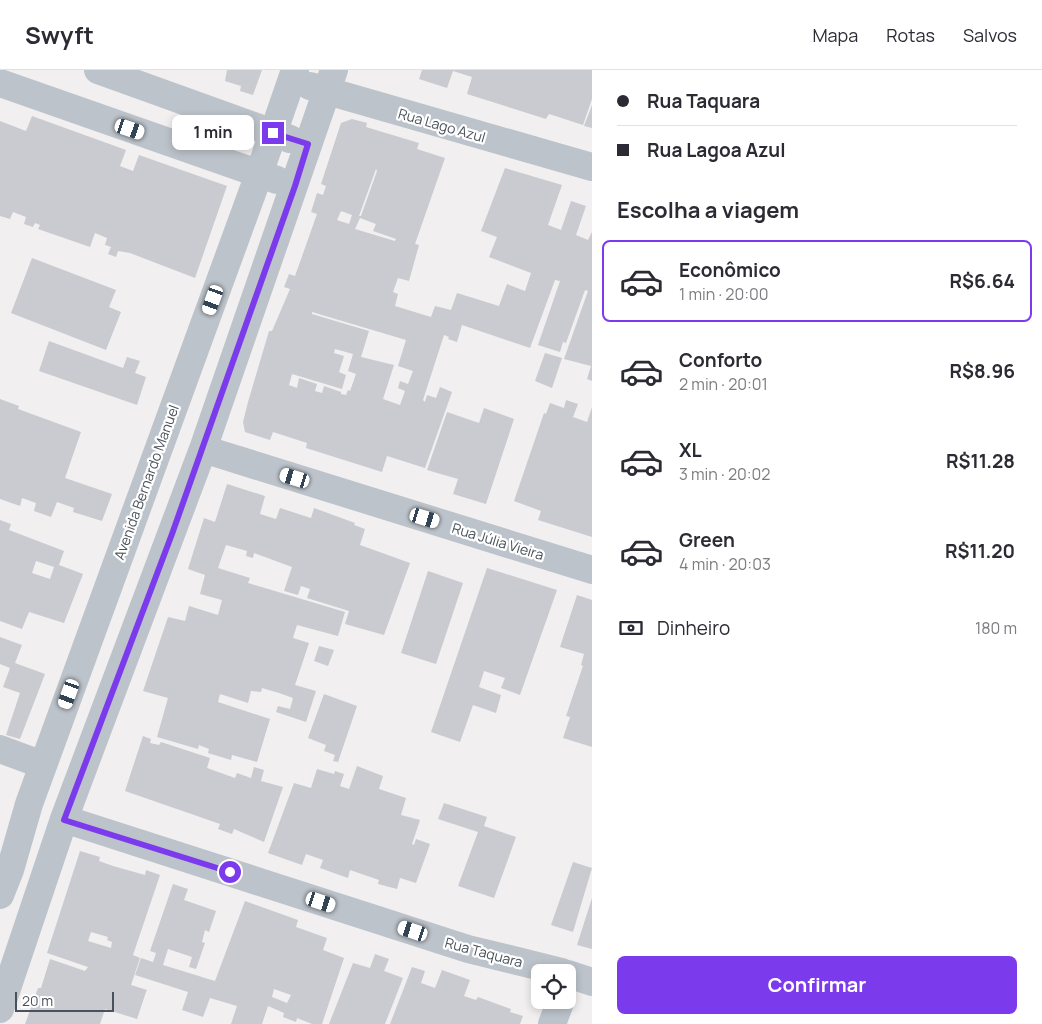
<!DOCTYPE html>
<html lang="pt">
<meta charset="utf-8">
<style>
:root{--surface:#fff;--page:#f7f7f7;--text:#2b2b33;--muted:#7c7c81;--line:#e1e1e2;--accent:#7c3aed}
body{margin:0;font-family:Manrope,sans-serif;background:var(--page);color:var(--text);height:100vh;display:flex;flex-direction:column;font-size:19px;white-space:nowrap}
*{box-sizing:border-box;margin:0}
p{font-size:16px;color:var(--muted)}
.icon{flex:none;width:28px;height:28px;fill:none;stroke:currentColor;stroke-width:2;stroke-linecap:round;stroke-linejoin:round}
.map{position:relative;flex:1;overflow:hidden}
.side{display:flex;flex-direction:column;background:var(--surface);width:450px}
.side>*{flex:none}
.top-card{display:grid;align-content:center;height:110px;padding:0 25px;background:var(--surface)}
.controls{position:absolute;left:531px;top:894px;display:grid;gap:10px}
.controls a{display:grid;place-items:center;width:45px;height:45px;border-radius:8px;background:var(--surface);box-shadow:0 2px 8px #0003;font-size:25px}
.scale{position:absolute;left:15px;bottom:12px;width:99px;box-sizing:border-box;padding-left:5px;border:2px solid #49515a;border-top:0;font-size:14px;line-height:18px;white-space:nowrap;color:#49515a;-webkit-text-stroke:4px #fff;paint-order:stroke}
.end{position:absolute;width:22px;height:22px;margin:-11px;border:6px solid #7c3aed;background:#fff;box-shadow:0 0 0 2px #fff}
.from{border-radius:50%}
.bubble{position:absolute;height:35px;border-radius:8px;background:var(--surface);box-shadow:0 2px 8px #0003;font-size:16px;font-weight:700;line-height:35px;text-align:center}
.car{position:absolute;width:15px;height:30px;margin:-15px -8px;border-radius:6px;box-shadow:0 0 4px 1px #0007;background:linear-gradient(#fff 24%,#345 0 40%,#fff 0 76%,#345 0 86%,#fff 0)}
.top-card b{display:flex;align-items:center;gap:18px;height:48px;font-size:19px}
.top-card b+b{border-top:1px solid var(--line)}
.top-card i{width:12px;height:12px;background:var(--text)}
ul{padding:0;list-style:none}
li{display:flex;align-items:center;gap:15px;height:82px;margin:0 10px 8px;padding:0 15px;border:2px solid transparent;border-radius:8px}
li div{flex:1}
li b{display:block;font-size:19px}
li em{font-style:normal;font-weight:700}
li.active{border-color:var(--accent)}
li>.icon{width:45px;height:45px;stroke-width:1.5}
h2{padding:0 25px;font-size:22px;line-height:60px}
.pay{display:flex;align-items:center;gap:12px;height:55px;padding:0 25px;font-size:19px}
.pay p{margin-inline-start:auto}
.primary-button{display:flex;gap:10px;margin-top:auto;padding:10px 25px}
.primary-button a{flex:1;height:58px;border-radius:8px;background:var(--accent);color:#fff;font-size:20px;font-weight:700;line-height:58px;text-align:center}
header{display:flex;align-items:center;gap:30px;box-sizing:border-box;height:70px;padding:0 25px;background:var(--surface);border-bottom:1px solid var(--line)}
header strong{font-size:24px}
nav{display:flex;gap:28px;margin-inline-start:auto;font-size:18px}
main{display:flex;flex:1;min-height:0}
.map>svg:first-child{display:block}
.building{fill:#c9cbd1;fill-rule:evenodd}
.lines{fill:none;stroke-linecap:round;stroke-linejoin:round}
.minor{stroke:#bcc3ca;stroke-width:28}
.route{stroke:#7c3aed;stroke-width:6}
.labels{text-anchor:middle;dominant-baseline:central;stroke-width:4.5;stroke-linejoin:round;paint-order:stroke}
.street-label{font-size:14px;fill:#49515a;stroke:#fff}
</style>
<header>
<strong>Swyft</strong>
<nav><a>Mapa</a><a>Rotas</a><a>Salvos</a></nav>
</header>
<main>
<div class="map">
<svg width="592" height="954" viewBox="0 0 592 954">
<rect width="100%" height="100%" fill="#f1efef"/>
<path class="building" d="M 227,0 L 262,0 L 253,25 L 240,21 L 241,16 L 225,11 Z
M 422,0 L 592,0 L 592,29 L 583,55 L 549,44 L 546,49 L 467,24 L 472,7 L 453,1 L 447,18 L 419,9 Z
M 592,35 L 592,58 L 584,56 Z
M 32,46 L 126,80 L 120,96 L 133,101 L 139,85 L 227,116 L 195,208 L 130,183 L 118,181 L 116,187 L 108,184 L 111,177 L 105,175 L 107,168 L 95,163 L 90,177 L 38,159 L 40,155 L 35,153 L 33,157 L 24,154 L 26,147 L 13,142 L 10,149 L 0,146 L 0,51 L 26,61 Z
M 352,49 L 367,53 L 366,57 L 419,73 L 417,79 L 445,88 L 415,174 L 419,175 L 409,211 L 398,208 L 393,222 L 398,224 L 395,236 L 431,247 L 435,236 L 451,240 L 457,223 L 499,236 L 507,214 L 525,221 L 531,203 L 489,187 L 497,167 L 481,161 L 505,98 L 562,115 L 548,155 L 561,160 L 571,131 L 586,136 L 576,165 L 588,170 L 592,162 L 592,311 L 587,309 L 591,296 L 564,289 L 588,221 L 585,220 L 566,273 L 563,272 L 560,282 L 538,275 L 560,211 L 555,210 L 530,278 L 462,255 L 457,272 L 448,269 L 449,267 L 444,265 L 423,330 L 425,332 L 427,325 L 436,328 L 440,317 L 452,322 L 425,398 L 387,386 L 382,402 L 306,378 L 307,373 L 273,362 L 270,370 L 245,362 L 243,352 L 248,332 L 269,261 L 272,261 L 290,219 L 284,217 L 289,204 L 295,206 L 317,144 L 311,142 L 317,123 L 323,125 L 326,116 L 321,114 L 341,53 ZM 376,99 L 377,101 L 361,146 L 359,146 ZM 341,141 L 352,145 L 349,154 L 337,150 ZM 360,148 L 376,154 L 373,161 L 396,169 L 395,171 L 355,159 ZM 312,242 L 406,270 L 398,296 L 413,301 L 408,314 L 400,311 L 398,318 L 405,321 L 400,335 L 383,329 L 394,295 L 361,287 L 369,261 L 312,244 ZM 335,279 L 353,284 L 348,301 L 356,304 L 350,321 L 348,320 L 346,325 L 341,324 L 341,322 L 324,316 L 322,323 L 315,321 L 317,314 L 299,308 L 297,318 L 289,315 L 292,304 L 342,319 L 346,305 L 339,302 L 344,286 L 334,283 Z
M 32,188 L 116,220 L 109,237 L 121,242 L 106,280 L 11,243 Z
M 49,271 L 123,298 L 127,287 L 140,291 L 135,303 L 146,307 L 137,335 L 39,301 Z
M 545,283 L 562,288 L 552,318 L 535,311 Z
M 0,329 L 19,336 L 18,339 L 81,362 L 65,408 L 112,424 L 102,451 L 73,442 L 74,438 L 57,432 L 51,447 L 34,441 L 36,433 L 22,428 L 20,436 L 0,429 Z
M 566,330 L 578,334 L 573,347 L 587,352 L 592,337 L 592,467 L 538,450 L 541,441 L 514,431 L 544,343 L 546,344 L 550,333 L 564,338 Z
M 484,338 L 514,349 L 486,434 L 453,424 L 458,409 L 427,400 L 447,342 L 479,353 Z
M 227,414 L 265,426 L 260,444 L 276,449 L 280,438 L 311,448 L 314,438 L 355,453 L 354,455 L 365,459 L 360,475 L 410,493 L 384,565 L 345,554 L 349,541 L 307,528 L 310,519 L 301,516 L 298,525 L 284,521 L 292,497 L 254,483 L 253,488 L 246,486 L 247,481 L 226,475 L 218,498 L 250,508 L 248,513 L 345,542 L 338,566 L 297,555 L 293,568 L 309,573 L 295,615 L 316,621 L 306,652 L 276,642 L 278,636 L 290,639 L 293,628 L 279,623 L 262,618 L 261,622 L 251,621 L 248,633 L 220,624 L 218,632 L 270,649 L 257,692 L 232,685 L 231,690 L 208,683 L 209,679 L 199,675 L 198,679 L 157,667 L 168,628 L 143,621 L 168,547 L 185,551 L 189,536 L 218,545 L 222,530 L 200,524 L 205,505 L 188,499 L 204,448 L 215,452 Z
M 0,450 L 11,454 L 9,460 L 64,481 L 59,495 L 83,504 L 64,553 L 29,542 L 22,559 L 0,551 ZM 36,491 L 54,497 L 50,509 L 32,503 Z
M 487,498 L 557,520 L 520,625 L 501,618 L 505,608 L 484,601 L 479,617 L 501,625 L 496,643 L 473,635 L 460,672 L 431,662 Z
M 428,501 L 463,513 L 436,594 L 401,583 Z
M 577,525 L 592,530 L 592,677 L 563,668 L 570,647 L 566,646 L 583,596 L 581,595 L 584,584 L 560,577 Z
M 0,567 L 22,575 L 15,593 L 45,604 L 20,669 L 6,665 L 20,623 L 3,617 L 10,598 L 0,594 Z
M 319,576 L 334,580 L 328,596 L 314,591 Z
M 324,624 L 357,636 L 338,692 L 333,691 L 335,685 L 324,681 L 326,675 L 308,668 Z
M 143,666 L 151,669 L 150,673 L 159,675 L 161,672 L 210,688 L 207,698 L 235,708 L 237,703 L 251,708 L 254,697 L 264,700 L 261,711 L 283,717 L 264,772 L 234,759 L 232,764 L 218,759 L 220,754 L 125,721 Z
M 357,696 L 383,706 L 379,719 L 406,728 L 401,745 L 420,750 L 412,774 L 414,775 L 416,769 L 430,774 L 416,813 L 400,808 L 397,819 L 378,814 L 379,810 L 350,800 L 348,808 L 320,798 L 323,790 L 306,784 L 302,795 L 268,783 L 294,713 L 311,718 L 317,699 L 334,704 L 335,701 L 344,704 L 340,716 L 349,719 Z
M 444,733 L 487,747 L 484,756 L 516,767 L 494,828 L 458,816 L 478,762 L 438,749 Z
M 80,781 L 100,787 L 99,791 L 113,796 L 145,805 L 146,800 L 160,805 L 133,885 L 140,888 L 131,915 L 147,920 L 146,922 L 137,949 L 105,939 L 100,954 L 25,954 L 38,918 L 41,918 L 50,889 L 85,901 L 88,897 L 47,883 ZM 91,862 L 108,867 L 107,870 L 112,872 L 111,878 L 88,871 Z
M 573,792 L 592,798 L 573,862 L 551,855 Z
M 173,814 L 188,819 L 184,830 L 216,841 L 209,862 L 205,860 L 202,872 L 205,873 L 196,899 L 189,897 L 192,887 L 168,879 L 163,895 L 215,911 L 245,831 L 298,850 L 296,857 L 327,868 L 323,880 L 344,888 L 322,954 L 312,954 L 297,948 L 296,952 L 283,947 L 284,943 L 268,936 L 262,954 L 231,954 L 237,936 L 210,928 L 203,947 L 182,940 L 188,922 L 135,905 L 141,888 L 153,892 L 156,883 L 150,881 ZM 274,919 L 291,925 L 287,933 L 272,927 Z
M 592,828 L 592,879 L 577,875 Z
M 375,884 L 389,889 L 384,901 L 403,908 L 385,954 L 329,954 L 353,893 L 370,898 Z
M 412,897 L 425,901 L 421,913 L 435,918 L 442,900 L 470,910 L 464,926 L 476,930 L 478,927 L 511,939 L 510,942 L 523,946 L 520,954 L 390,954 Z"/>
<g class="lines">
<path class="minor" d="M 98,0 L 290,69
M 0,13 L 277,110
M 310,16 L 592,97
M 203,379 L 592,500
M 0,679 L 43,695
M 64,749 L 468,879 L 562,902
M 0,825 L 10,800 L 29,734 L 259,104 L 295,0
M 568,904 L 592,912
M 0,939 L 64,749 L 203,379 L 334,0
M 552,954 L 561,930"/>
</g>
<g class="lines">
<path class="route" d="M 230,802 L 64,750 L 172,464 L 295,116 L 308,74 L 273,63"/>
</g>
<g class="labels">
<g class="street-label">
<text transform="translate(442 55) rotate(16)">Rua Lago Azul</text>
<text transform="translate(146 412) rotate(-70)">Avenida Bernardo Manuel</text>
<text transform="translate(498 471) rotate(17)">Rua Júlia Vieira</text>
<text transform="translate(484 882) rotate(15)">Rua Taquara</text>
</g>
</g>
</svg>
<div class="controls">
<a><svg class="icon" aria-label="locate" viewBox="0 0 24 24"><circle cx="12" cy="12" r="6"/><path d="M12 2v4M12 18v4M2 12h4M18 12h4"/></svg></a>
</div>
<div class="scale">20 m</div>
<i class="end from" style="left:230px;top:802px"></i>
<i class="end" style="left:273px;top:63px"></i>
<div class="bubble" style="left:172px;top:45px;width:82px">1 min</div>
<i class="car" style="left:130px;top:59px;rotate:109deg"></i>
<i class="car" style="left:213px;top:230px;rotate:200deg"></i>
<i class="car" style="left:295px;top:408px;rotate:287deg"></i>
<i class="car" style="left:425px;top:448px;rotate:107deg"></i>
<i class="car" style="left:69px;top:624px;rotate:200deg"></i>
<i class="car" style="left:321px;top:832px;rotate:108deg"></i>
<i class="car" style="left:413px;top:861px;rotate:288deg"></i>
</div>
<section class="side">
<div class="top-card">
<b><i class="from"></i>Rua Taquara</b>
<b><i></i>Rua Lagoa Azul</b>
</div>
<h2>Escolha a viagem</h2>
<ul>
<li class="active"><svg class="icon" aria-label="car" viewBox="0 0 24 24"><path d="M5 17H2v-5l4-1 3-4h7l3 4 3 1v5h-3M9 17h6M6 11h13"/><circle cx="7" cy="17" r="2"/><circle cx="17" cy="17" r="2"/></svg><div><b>Econômico</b><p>1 min · 20:00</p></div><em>R$6.64</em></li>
<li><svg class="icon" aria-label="car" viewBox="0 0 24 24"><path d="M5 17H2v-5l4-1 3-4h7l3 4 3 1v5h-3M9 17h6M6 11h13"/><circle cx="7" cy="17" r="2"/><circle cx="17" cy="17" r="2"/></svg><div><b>Conforto</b><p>2 min · 20:01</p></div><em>R$8.96</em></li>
<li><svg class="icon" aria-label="car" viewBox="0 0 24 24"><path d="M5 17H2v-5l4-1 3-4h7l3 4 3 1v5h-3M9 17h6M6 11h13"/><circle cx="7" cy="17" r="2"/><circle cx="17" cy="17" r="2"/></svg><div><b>XL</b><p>3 min · 20:02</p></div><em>R$11.28</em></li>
<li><svg class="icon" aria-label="car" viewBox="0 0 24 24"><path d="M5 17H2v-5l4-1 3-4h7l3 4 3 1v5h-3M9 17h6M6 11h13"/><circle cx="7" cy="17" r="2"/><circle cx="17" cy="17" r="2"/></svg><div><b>Green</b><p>4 min · 20:03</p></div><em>R$11.20</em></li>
</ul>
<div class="pay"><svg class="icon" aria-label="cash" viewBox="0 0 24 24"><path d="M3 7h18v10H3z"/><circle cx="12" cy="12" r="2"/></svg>Dinheiro<p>180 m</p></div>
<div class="primary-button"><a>Confirmar</a></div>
</section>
</main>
